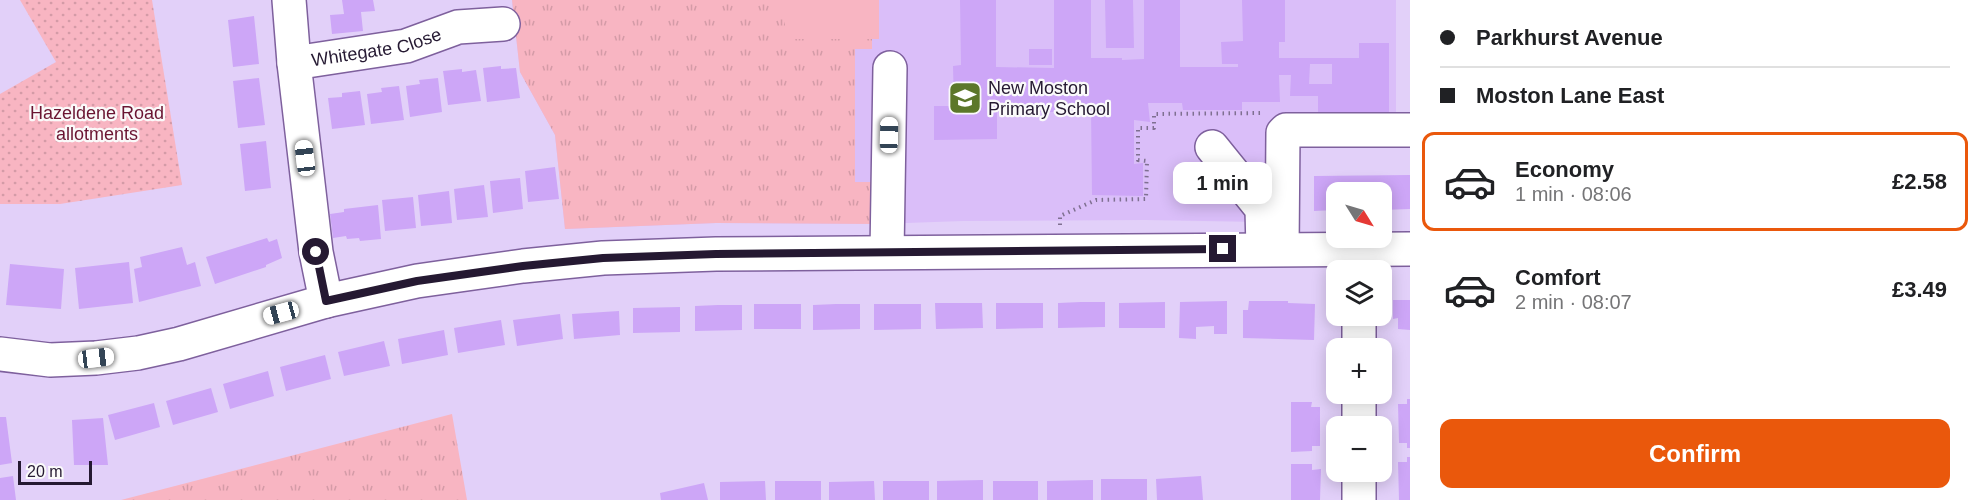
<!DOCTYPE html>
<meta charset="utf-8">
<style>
:root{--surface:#fff;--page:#f2f2f2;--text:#202124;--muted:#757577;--line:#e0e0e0;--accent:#ea580c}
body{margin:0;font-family:Arial,sans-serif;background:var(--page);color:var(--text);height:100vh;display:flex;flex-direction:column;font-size:22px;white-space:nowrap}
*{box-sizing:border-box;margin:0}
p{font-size:20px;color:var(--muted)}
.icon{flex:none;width:33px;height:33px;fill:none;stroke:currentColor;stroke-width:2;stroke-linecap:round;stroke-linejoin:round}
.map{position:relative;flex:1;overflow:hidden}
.sheet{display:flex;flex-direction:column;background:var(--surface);width:570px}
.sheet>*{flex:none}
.guide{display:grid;align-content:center;height:132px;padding:0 30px;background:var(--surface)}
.needle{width:39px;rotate:127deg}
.buttons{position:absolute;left:1326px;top:182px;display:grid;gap:12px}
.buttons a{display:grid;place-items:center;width:66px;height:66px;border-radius:12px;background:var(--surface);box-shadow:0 3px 15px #0003;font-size:30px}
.scale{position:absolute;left:18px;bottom:15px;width:74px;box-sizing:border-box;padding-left:6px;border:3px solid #251932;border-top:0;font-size:16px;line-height:21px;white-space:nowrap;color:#251932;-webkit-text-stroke:4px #fafafa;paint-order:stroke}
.end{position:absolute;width:27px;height:27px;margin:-14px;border:8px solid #251932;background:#fff;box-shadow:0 0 0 3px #fff}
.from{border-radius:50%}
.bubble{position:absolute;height:42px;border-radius:12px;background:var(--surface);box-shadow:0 3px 15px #0003;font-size:20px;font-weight:800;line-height:42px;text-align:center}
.car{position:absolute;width:18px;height:36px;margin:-18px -9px;border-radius:8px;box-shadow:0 0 4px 2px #0007;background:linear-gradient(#fff 24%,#345 0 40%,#fff 0 76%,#345 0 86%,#fff 0)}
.guide b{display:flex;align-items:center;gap:21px;height:57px;font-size:22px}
.guide b+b{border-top:2px solid var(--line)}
.guide i{width:15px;height:15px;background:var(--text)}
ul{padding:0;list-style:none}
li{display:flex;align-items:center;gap:18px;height:99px;margin:0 12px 9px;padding:0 18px;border:3px solid transparent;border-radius:12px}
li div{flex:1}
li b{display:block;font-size:22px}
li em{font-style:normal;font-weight:800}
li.current{border-color:var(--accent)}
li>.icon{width:54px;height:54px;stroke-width:1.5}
.button{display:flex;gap:12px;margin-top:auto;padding:12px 30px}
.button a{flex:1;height:69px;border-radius:12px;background:var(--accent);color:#fff;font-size:24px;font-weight:800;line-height:69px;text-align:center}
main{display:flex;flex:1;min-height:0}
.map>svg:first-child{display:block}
.built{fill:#dabef9}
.grass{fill:url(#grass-tufts)}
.garden{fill:url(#garden-dots)}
.pitch{fill:#f8b5c2}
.building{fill:#cda6f7;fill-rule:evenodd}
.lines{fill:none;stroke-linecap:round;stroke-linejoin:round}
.minor-casing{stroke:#7e609d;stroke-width:36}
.path{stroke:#7f7091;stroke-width:4;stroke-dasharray:1.5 4.5;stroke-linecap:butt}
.minor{stroke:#fff;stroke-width:33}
.route{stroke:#251932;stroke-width:8}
.labels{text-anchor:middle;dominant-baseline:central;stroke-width:4.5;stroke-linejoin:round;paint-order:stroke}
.street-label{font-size:18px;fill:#251932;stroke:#fafafa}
.poi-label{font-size:18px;fill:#251932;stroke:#fafafa;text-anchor:start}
.park-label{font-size:18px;fill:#6a1532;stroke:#fafafa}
</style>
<main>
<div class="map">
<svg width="1410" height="500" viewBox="0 0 1410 500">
<defs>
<pattern id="grass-tufts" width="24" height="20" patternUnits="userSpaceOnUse" patternTransform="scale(1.5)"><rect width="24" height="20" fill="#f8b5c2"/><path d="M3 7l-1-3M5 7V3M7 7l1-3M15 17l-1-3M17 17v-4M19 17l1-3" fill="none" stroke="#d49ba7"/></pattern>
<pattern id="garden-dots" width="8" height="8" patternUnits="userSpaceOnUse" patternTransform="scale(1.5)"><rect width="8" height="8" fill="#f8b5c2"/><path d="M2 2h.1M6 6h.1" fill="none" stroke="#d49ba7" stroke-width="1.8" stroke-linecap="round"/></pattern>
</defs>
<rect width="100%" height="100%" fill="#e2d0f9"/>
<path class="built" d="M 512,0 L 1396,0 L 1396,124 L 1277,124 L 1263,222 L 1145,220 L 963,221 L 878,224 L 716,223 L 565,229 L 555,135 L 520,72 Z"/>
<path class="grass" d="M 512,0 L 879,0 L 879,39 L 872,39 L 872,49 L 855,49 L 855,182 L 877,182 L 878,224 L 716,223 L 565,229 L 555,135 L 520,72 Z
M 452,414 L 467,500 L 121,500 Z"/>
<path class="garden" d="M 20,0 L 152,0 L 182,185 L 60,204 L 0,204 L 0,94 L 56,62 Z"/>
<path class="pitch" d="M 785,0 L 879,0 L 879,39 L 785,39 Z"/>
<path class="building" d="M 342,0 L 373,0 L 375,11 L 361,12 L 363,31 L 332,34 L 330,15 L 344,14 Z
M 960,0 L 996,0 L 996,67 L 1054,68 L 1054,0 L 1091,0 L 1091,58 L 1122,58 L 1122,60 L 1144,59 L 1144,0 L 1180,0 L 1180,67 L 1238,67 L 1238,64 L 1222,64 L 1221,42 L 1243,41 L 1242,0 L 1285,0 L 1285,42 L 1279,42 L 1279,58 L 1359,58 L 1359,43 L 1389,43 L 1389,114 L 1318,114 L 1318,96 L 1290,96 L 1291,75 L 1279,75 L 1280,102 L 1242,102 L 1242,110 L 1183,110 L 1182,103 L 1148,103 L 1150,122 L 1134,120 L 1134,164 L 1143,163 L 1143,196 L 1092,195 L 1091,109 L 1075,109 L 1075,104 L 1055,104 L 1055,112 L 997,112 L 997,139 L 934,140 L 934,106 L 954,106 L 953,66 L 961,65 ZM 1310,64 L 1332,64 L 1332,84 L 1309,84 Z
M 1105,0 L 1133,0 L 1134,48 L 1106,48 Z
M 254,16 L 259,64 L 233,67 L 228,20 Z
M 1029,49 L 1052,49 L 1052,65 L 1029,65 Z
M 501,66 L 501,69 L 516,68 L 520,98 L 487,102 L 483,68 Z
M 462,69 L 462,72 L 476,70 L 481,101 L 448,105 L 443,71 Z
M 259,78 L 265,125 L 238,128 L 233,81 Z
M 438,78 L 442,112 L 410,117 L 406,86 L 420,84 L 419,80 Z
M 399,86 L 404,120 L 371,124 L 367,94 L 382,92 L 381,88 Z
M 360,91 L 365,125 L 332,129 L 328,98 L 342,97 L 342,93 Z
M 266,141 L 271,188 L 245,191 L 240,144 Z
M 555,167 L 559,199 L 528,202 L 525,171 Z
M 1410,175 L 1410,209 L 1382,210 L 1382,192 L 1336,192 L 1336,210 L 1314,211 L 1314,176 Z
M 520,178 L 523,209 L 493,213 L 490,181 Z
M 484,185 L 488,217 L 457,220 L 454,189 Z
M 449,191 L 452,223 L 421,226 L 418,195 Z
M 413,197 L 416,228 L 385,231 L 382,200 Z
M 378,205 L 381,239 L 360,241 L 359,238 L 347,239 L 346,236 L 333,238 L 330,214 L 344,212 L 344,209 Z
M 267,238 L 269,242 L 277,239 L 282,258 L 266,265 L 266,267 L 215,284 L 206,257 Z
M 182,247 L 187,265 L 195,262 L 201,286 L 139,302 L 134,269 L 142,267 L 140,257 Z
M 129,262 L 133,303 L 79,309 L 75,268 Z
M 10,264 L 64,269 L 61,309 L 6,305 Z
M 1393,300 L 1410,300 L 1410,330 L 1398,329 L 1398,318 L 1393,319 Z
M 1227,301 L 1227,334 L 1214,334 L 1214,326 L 1196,327 L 1196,339 L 1179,338 L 1180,302 Z
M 1249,301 L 1288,301 L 1288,303 L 1315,304 L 1314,340 L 1243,338 L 1243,310 L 1248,310 Z
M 1081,302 L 1105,302 L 1105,327 L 1058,328 L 1058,303 Z
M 1165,302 L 1165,328 L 1119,328 L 1119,303 Z
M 935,303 L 982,303 L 983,328 L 936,329 Z
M 996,303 L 1043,303 L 1043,328 L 996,329 Z
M 754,304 L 801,304 L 801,329 L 754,329 Z
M 836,304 L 860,304 L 860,329 L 813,330 L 813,305 Z
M 874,304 L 921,304 L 921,329 L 874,330 Z
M 718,305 L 742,305 L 742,330 L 695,331 L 695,306 Z
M 680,307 L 680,332 L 633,333 L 633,308 Z
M 619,311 L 620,335 L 574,339 L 572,314 Z
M 560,314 L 563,339 L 517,346 L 513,320 Z
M 501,320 L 505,345 L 458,353 L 454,328 Z
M 444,330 L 448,355 L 402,364 L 398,339 Z
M 384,341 L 390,366 L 344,376 L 338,352 Z
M 325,355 L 331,379 L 286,391 L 280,367 Z
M 268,371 L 274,396 L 230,409 L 223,384 Z
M 211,388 L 218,412 L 173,425 L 166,401 Z
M 1407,399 L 1410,399 L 1410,448 L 1407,448 L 1407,443 L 1399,443 L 1398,404 L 1407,404 Z
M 1291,402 L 1312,402 L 1311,407 L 1320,407 L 1320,446 L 1312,446 L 1312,451 L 1291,452 Z
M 154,403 L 160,427 L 115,440 L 108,415 Z
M 0,417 L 6,417 L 12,463 L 0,465 Z
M 103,418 L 108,465 L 74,465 L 72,420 Z
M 1407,457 L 1410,457 L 1410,500 L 1399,500 L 1398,462 L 1407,462 Z
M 1291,464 L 1312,464 L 1312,470 L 1321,469 L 1320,500 L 1291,500 Z
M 13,476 L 16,500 L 0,500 L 0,478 Z
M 1201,476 L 1203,500 L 1157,500 L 1156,479 Z
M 1101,479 L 1147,479 L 1147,500 L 1101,500 Z
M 983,480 L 983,500 L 937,500 L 937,481 Z
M 1093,480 L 1093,500 L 1047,500 L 1047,481 Z
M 765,481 L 766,500 L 720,500 L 720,482 Z
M 775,481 L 821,481 L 821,500 L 775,500 Z
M 874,481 L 875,500 L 829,500 L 829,482 Z
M 883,481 L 929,481 L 929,500 L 883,500 Z
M 993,481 L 1038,481 L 1038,500 L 993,500 Z
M 704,483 L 708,500 L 661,500 L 660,493 Z"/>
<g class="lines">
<defs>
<g id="minor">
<path d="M 289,0 L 294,63 L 316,252 L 326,301"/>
<path id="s1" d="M 294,63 L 406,46 L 458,27 L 503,24"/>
<path d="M 1212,147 L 1262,209 L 1263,249"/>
<path d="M 1282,249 L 1283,133 L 1286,130 L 1410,130"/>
<path d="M 887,252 L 890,68"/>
<path d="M 1359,315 L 1359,348"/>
<path d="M 0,354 L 50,360 L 96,358 L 138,353 L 179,344 L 326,301 L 417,281 L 523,266 L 603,258 L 716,254 L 1410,249"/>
<path d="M 1359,393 L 1359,426"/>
<path d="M 1359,500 L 1359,471"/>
</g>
</defs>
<use href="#minor" class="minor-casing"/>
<path class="path" d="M 1060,225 L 1060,216 L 1096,200 L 1146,199 L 1147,161 L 1138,160 L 1138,128 L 1154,128 L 1154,114 L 1264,113"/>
<use href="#minor" class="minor"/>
</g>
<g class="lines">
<path class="route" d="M 316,252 L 326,301 L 417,281 L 523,266 L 603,258 L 716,254 L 1223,249"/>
</g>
<defs>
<symbol id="school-square" viewBox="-11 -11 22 22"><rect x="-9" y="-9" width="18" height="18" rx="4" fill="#5c772a" stroke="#fafafa"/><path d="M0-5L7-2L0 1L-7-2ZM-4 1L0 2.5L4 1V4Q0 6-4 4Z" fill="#fff"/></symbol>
</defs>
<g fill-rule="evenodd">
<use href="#school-square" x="946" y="79" width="38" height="38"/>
</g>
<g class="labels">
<g class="street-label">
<text stroke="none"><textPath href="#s1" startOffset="84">Whitegate Close</textPath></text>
</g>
<g class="poi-label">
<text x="988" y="88">New Moston<tspan x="988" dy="21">Primary School</tspan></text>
</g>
<g class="park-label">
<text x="97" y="113">Hazeldene Road<tspan x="97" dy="21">allotments</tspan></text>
</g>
</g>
</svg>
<div class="buttons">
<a><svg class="needle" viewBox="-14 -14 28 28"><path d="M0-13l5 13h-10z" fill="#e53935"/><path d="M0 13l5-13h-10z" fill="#757577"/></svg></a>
<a><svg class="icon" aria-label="layers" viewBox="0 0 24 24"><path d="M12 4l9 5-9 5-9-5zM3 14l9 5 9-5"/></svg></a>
<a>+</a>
<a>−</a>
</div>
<div class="scale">20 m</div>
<i class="end from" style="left:316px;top:252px"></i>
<i class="end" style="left:1223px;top:249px"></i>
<div class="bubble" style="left:1173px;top:162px;width:99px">1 min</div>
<i class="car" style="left:889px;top:135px;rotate:1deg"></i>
<i class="car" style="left:305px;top:158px;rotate:353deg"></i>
<i class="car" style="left:281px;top:313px;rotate:255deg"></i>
<i class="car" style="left:96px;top:358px;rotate:83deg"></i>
</div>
<section class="sheet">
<div class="guide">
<b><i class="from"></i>Parkhurst Avenue</b>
<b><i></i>Moston Lane East</b>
</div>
<ul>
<li class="current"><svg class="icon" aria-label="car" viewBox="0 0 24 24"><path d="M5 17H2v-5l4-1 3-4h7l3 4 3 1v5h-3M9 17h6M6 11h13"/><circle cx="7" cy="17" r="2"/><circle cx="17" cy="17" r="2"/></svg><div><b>Economy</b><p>1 min · 08:06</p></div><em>£2.58</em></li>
<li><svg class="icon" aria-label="car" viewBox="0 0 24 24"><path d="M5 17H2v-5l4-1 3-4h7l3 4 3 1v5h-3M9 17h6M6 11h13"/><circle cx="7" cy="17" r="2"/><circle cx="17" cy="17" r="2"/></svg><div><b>Comfort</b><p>2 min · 08:07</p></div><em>£3.49</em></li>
</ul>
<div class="button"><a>Confirm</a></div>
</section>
</main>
